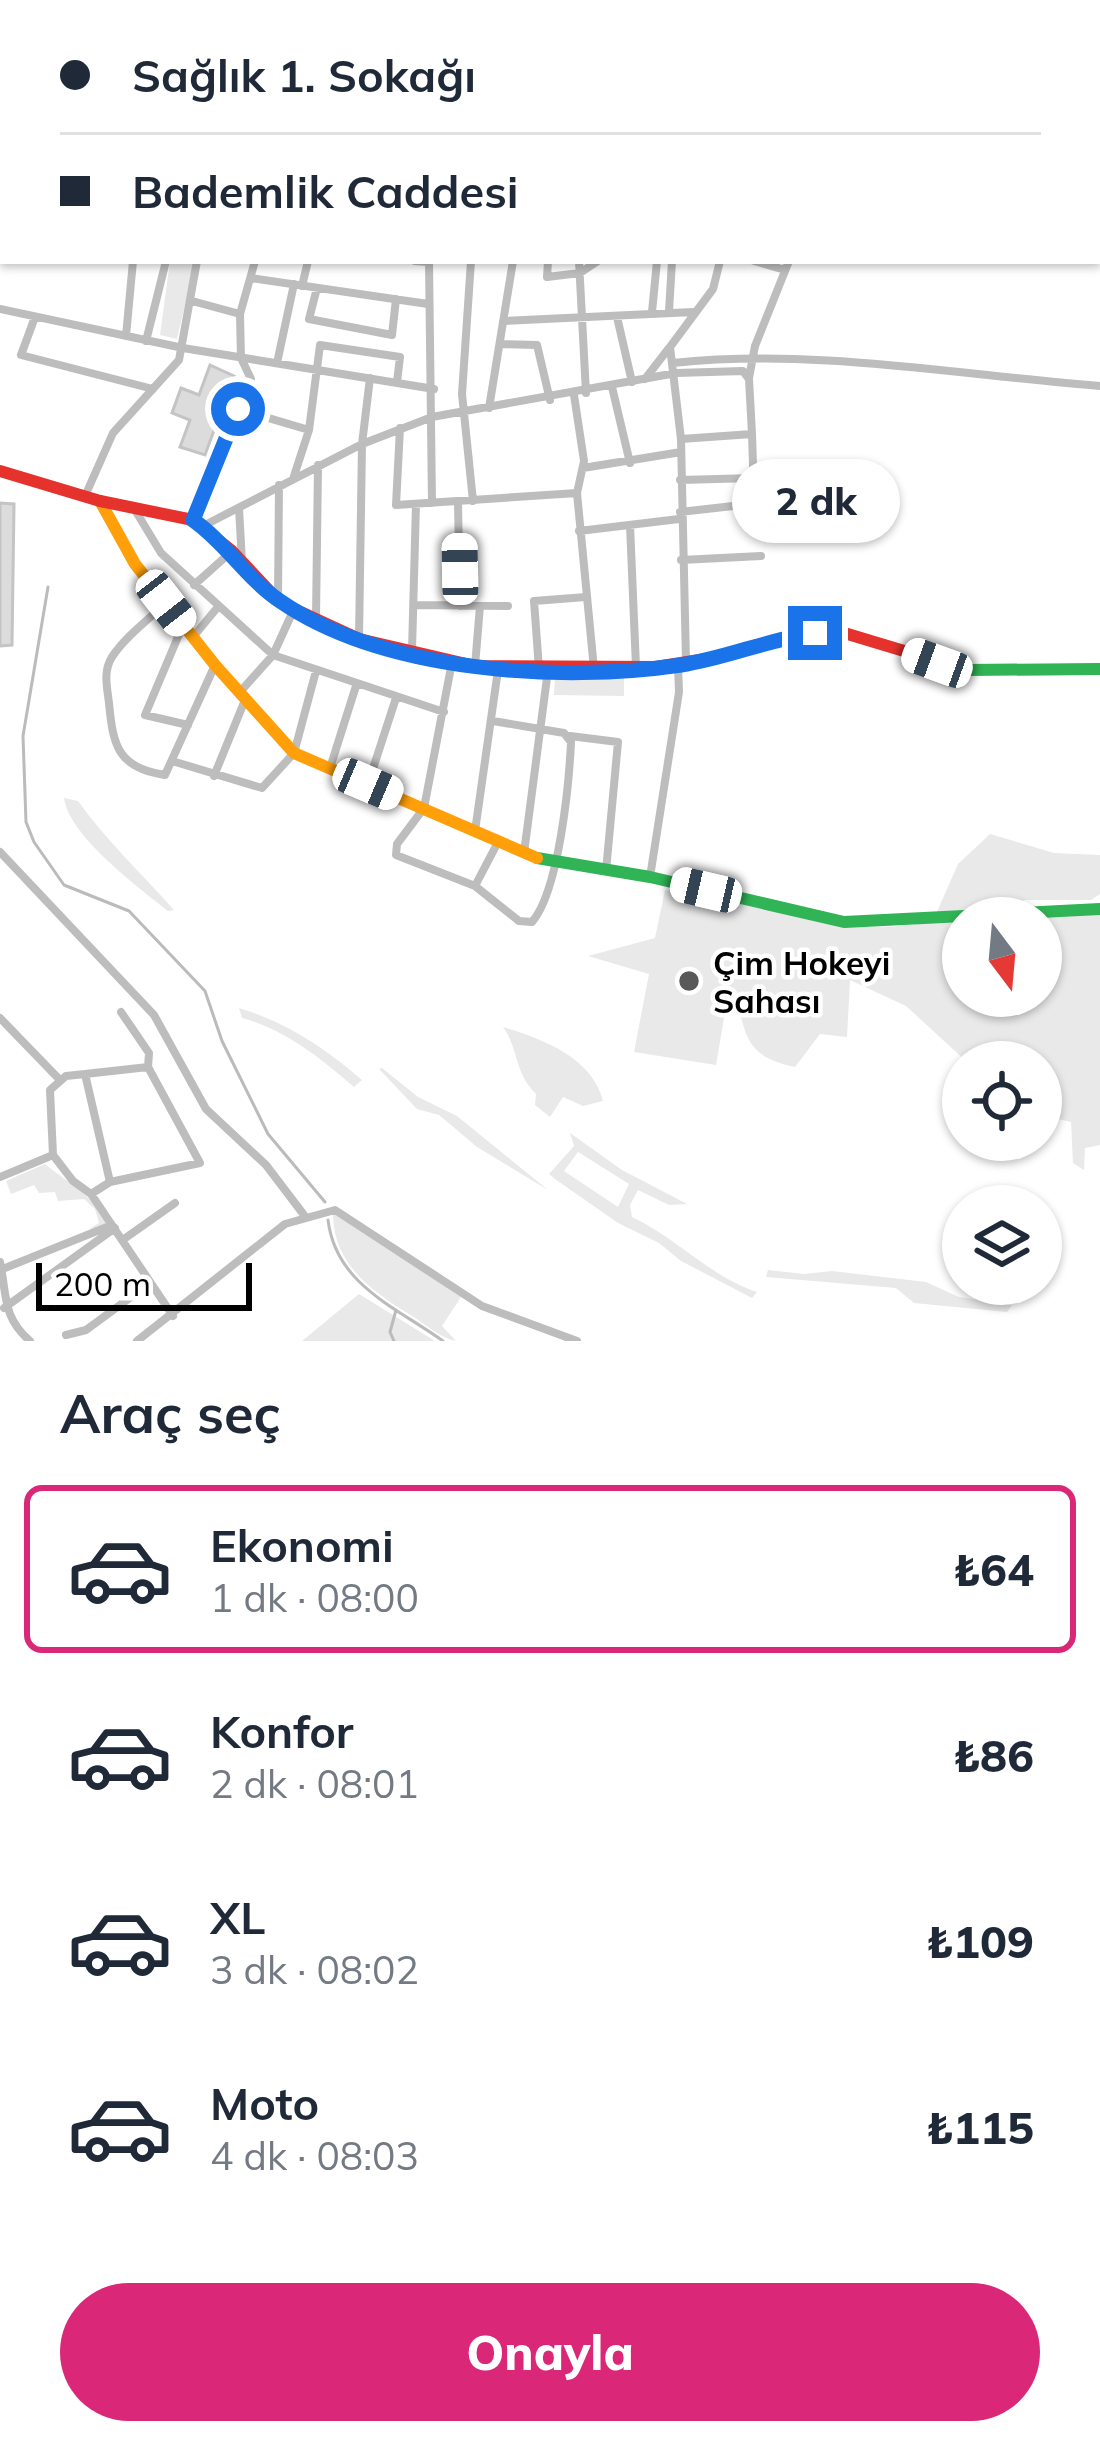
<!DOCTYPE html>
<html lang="tr">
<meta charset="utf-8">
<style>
:root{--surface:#fff;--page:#f6f6f7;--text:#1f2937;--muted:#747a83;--line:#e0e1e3;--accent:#db2777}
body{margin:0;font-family:Mulish,sans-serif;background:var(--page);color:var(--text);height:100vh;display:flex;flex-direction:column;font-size:45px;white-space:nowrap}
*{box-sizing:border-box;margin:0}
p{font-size:39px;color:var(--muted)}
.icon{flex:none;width:66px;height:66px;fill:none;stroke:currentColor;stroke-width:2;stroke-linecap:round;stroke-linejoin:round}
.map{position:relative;height:1341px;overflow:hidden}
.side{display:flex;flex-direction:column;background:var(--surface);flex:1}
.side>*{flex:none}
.guide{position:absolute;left:0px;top:0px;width:1101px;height:264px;box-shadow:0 3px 9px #0004;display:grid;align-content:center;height:264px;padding:0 60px;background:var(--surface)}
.needle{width:78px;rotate:164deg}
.tools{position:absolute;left:942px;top:897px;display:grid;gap:24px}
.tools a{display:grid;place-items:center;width:120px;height:120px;border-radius:50%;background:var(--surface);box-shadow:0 3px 9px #0004;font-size:60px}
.scale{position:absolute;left:36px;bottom:30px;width:216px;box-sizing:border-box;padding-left:12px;border:6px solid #000;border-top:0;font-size:33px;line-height:42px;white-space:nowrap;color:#000;-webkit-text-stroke:9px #fff;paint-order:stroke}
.end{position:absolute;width:54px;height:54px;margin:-27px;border:15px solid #1a73e8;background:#fff;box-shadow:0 0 0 6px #fff}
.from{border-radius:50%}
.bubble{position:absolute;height:84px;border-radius:42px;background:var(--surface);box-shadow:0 3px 9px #0004;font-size:39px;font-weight:800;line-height:84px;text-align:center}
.car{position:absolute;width:36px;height:72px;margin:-36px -18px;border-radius:15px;box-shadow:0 0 9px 3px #0007;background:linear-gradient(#fff 24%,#345 0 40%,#fff 0 76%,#345 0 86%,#fff 0)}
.guide b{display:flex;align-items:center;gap:42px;height:114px;font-size:45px}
.guide b+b{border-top:3px solid var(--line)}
.guide i{width:30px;height:30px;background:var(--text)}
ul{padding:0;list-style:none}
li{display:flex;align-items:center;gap:36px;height:168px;margin:0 24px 18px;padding:0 36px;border:6px solid transparent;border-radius:18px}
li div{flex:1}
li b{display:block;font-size:45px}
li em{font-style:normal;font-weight:800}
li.on{border-color:var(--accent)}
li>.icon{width:108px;height:108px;stroke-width:1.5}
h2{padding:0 60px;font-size:54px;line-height:144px}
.action{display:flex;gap:24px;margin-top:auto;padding:24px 60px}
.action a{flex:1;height:138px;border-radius:72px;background:var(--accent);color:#fff;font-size:48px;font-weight:800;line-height:138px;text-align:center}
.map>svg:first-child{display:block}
.green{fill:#e9e9e9;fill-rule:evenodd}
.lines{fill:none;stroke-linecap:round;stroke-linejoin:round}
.stream{stroke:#bbb;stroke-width:3}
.building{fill:#dcdcdc;stroke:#c4c4c4;stroke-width:3}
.street{stroke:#bdbdbd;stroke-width:8}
.fast{stroke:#30b455;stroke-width:12}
.slow{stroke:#ff9f0a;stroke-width:12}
.jam{stroke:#e5322d;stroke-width:12}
.route{stroke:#1a73e8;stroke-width:15}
.poi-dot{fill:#595959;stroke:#fff;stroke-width:4.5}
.labels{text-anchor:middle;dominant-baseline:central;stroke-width:9;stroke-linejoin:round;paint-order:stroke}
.poi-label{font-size:33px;font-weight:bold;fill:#000;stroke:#fff;text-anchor:start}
</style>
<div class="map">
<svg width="1100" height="1341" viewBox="0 0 1100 1341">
<rect width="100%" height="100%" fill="#fff"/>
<path class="green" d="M 170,261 L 195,261 L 177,339 L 160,335 Z
M 555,676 L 624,677 L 624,696 L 554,695 Z
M 64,798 L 78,801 C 106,840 142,874 174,910 L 168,911 C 138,887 69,836 64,798 Z
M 990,834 L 1054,853 L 1100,855 L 1100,894 L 1091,900 L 1025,900 L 1009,910 L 936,914 L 958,864 Z
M 685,889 L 831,925 L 886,927 L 963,920 L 963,996 L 1041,996 L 1041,918 L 986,918 L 1100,912 L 1100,1145 L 1085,1148 L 1084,1170 L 1073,1163 L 1071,1122 L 1041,1115 L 1041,1062 L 967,1062 L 906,1006 L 850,980 L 847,1037 L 820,1034 L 795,1067 C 745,1056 746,1037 735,991 L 729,989 L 716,1065 L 634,1052 L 649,974 L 588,956 L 655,938 L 665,890 L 682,894 Z
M 239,1008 C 286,1022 325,1048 362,1080 L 354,1087 C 321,1058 284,1029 242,1018 Z
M 503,1027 C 542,1039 592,1057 603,1101 L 583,1106 L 563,1097 L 550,1117 L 535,1105 L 536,1094 C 514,1073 519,1049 503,1027 Z
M 382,1068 L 418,1097 L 457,1116 L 548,1190 L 477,1147 L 439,1115 L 417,1109 L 379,1069 Z
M 570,1133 L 622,1170 L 687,1204 L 669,1205 L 638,1190 L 630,1205 L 632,1217 C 677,1238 709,1276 757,1292 L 752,1298 L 681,1261 L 659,1243 L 618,1223 L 555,1179 L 549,1174 L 574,1146 ZM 578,1152 L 629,1184 L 618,1207 L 564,1171 Z
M 45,1164 C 68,1183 97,1197 107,1226 L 89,1229 L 99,1223 L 95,1209 L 84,1199 L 58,1201 L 55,1192 L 39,1193 L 34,1185 L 11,1194 L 6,1181 Z
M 333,1215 L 344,1216 L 461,1297 L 442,1326 L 456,1341 C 441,1338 427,1326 414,1317 C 374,1293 334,1266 333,1215 Z
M 768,1270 L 804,1274 L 832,1271 L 926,1282 L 959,1297 L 1012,1305 L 1007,1312 L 914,1303 L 896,1288 L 766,1277 Z
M 359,1294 L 435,1341 L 302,1341 Z"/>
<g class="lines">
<path class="stream" d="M 48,587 L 23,736 L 26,822 L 34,842 L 64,885 L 129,911 L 205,991 L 222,1041 L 268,1134 L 325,1202
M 328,1220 C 336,1285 396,1307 443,1341
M 394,1341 L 390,1332 L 396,1310"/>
</g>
<path class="building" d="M 210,365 L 234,376 L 205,455 L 180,447 L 190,420 L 172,413 L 181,388 L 199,395 Z
M 0,503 L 14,504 L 12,645 L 0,646 Z"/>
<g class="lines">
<path class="street" d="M 78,0 L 79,3
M 187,0 L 189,3
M 517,0 L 517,3
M 267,3 L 271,0
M 348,3 L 350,0
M 373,3 L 373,0
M 426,3 L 426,0
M 484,3 L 484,0
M 549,3 L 549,0
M 628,3 L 628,0
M 691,3 L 691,0
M 818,3 L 820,0
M 885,3 L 887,0
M 415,261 L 428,262
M 429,261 L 432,503
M 471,261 L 462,394 L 473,501
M 548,261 L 547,277 L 580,273 L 598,261
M 579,261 L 586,393
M 754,261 L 785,270
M 251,278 L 428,304
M 302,286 L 308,261
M 317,288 L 309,319 L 392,335 L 396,299
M 192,301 L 240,314
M 0,309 L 183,348 L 434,389
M 669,311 L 672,261
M 652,312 L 657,261
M 35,317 L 21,355 L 153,389
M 617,317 L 632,382
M 505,321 L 693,312
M 126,336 L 133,261
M 146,341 L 166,261
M 501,344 L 537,345 L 550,400
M 277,363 L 294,284
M 673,363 C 816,348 958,375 1100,386
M 749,378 L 755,346 L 789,261
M 645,379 L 669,348
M 612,387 L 630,463
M 574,395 L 584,461 L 577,493 L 594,669
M 489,408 L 513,261
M 238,409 L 309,430
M 400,428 L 396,505 L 577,493
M 583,468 L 681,452
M 294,476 L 309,430 L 320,345 L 400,357 L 397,382
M 680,480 L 754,478
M 85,496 L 113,433 L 179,360 L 197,261
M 458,502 L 460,606
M 239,508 L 242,562
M 135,510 L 161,553 L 273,655 L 444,712
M 680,512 L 751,504 L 754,495 L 752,434 L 681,439
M 193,520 L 251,379 L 241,358 L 240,314 L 255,261
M 630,525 L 636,667
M 203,526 L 362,444 L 432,417 L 676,373 L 743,371 L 749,379 L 752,434
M 579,531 L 679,519
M 681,560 L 761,556
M 194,585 L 232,551
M 278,599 L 279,485
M 166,603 C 149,619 125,637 112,657 C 103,671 107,687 109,703 C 113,746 118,768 165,775 L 215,665
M 415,605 L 508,606
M 316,618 L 318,465
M 183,625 L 145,715 L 188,725
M 193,637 L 217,608
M 359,639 L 362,444 L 370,378
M 412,651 L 416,504
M 452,662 L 424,808 L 397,844 L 396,855 L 475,886 L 519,921 L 532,922 C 559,891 569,784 571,742 L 564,733 L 493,721
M 686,662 L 681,439 L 670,347 L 713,289 L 720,261
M 475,666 L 480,606
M 539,669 L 534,601 L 586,597
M 240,692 L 273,655 L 294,609
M 570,736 L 618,742 L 606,871
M 172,761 L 262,788 L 294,753 L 316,671
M 330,768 L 356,686
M 214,776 L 245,700
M 368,784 L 396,698
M 475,831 L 498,670
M 0,852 L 154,1015 L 206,1109 L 266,1165 L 304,1215
M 524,853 L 548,670
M 650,877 L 679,692 L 678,665
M 475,886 L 498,842
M 121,1012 L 149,1053 L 148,1067
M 0,1018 L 59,1079
M 85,1074 L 148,1067 L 200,1163 L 110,1182 L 91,1194
M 53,1155 L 50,1090 L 66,1076 L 85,1074 L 110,1182
M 0,1177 L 53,1155 L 73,1181 L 91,1194 L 173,1316
M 124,1239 L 175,1203
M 0,1262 C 7,1295 2,1317 30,1341
M 0,1270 L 112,1225
M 4,1308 L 115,1228
M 66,1335 L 86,1330 L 150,1283
M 137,1341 L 285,1224 L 335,1210 L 482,1306 L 577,1341"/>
<path class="fast" d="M 934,660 L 966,670 L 1100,669
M 537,858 L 650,877 L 844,922 L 1100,909"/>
<path class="slow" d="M 0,5 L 3,4
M 0,164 L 3,152
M 100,501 L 135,564 L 215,665 L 294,753 L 537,858"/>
<path class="jam" d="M 18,3 L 26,0
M 0,15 L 3,15
M 0,471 L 100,501 L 193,520 L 232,551 L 278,600 L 294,609 L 359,639 L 475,666 L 656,667 L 712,658 L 787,637 L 841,632 L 934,660"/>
</g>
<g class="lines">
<path class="route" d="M 238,409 L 193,520 C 226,543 247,579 280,601 C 383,672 560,683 681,665 C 727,658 769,639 815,633"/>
</g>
<circle class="poi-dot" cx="689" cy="981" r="12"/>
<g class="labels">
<g class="poi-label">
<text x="713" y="962">Çim Hokeyi<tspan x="713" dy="38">Sahası</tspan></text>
</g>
</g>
</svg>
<div class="tools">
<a><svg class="needle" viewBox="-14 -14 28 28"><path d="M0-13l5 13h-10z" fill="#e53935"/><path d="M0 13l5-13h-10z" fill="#747a83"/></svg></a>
<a><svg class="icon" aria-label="locate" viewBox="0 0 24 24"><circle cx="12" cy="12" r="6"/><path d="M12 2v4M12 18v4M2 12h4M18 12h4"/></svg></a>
<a><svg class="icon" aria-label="layers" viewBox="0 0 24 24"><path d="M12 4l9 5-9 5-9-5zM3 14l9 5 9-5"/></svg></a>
</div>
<div class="scale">200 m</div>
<i class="end from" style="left:238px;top:409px"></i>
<i class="end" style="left:815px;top:633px"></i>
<div class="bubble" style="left:732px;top:459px;width:168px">2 dk</div>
<i class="car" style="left:460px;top:569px;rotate:359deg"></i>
<i class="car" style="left:166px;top:603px;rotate:142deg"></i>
<i class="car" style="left:937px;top:663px;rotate:290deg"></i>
<i class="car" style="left:368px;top:784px;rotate:113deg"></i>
<i class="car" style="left:706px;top:890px;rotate:283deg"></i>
<div class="guide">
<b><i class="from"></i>Sağlık 1. Sokağı</b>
<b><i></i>Bademlik Caddesi</b>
</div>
</div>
<section class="side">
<h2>Araç seç</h2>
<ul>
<li class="on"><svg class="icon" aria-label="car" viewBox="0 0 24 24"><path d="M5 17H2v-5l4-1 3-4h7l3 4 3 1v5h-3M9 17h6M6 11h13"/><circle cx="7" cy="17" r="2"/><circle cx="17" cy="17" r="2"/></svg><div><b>Ekonomi</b><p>1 dk · 08:00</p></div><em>₺64</em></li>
<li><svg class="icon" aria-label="car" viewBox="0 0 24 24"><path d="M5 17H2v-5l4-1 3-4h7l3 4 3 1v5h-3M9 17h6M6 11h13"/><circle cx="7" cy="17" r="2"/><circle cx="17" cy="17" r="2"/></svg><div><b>Konfor</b><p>2 dk · 08:01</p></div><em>₺86</em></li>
<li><svg class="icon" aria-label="car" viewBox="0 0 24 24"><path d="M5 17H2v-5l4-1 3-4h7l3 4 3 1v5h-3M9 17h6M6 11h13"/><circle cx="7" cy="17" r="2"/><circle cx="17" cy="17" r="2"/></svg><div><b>XL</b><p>3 dk · 08:02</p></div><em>₺109</em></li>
<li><svg class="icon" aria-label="car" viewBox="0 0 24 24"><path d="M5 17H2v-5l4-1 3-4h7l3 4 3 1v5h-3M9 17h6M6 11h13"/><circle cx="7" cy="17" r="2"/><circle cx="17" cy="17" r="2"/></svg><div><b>Moto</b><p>4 dk · 08:03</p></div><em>₺115</em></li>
</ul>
<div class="action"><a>Onayla</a></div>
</section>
